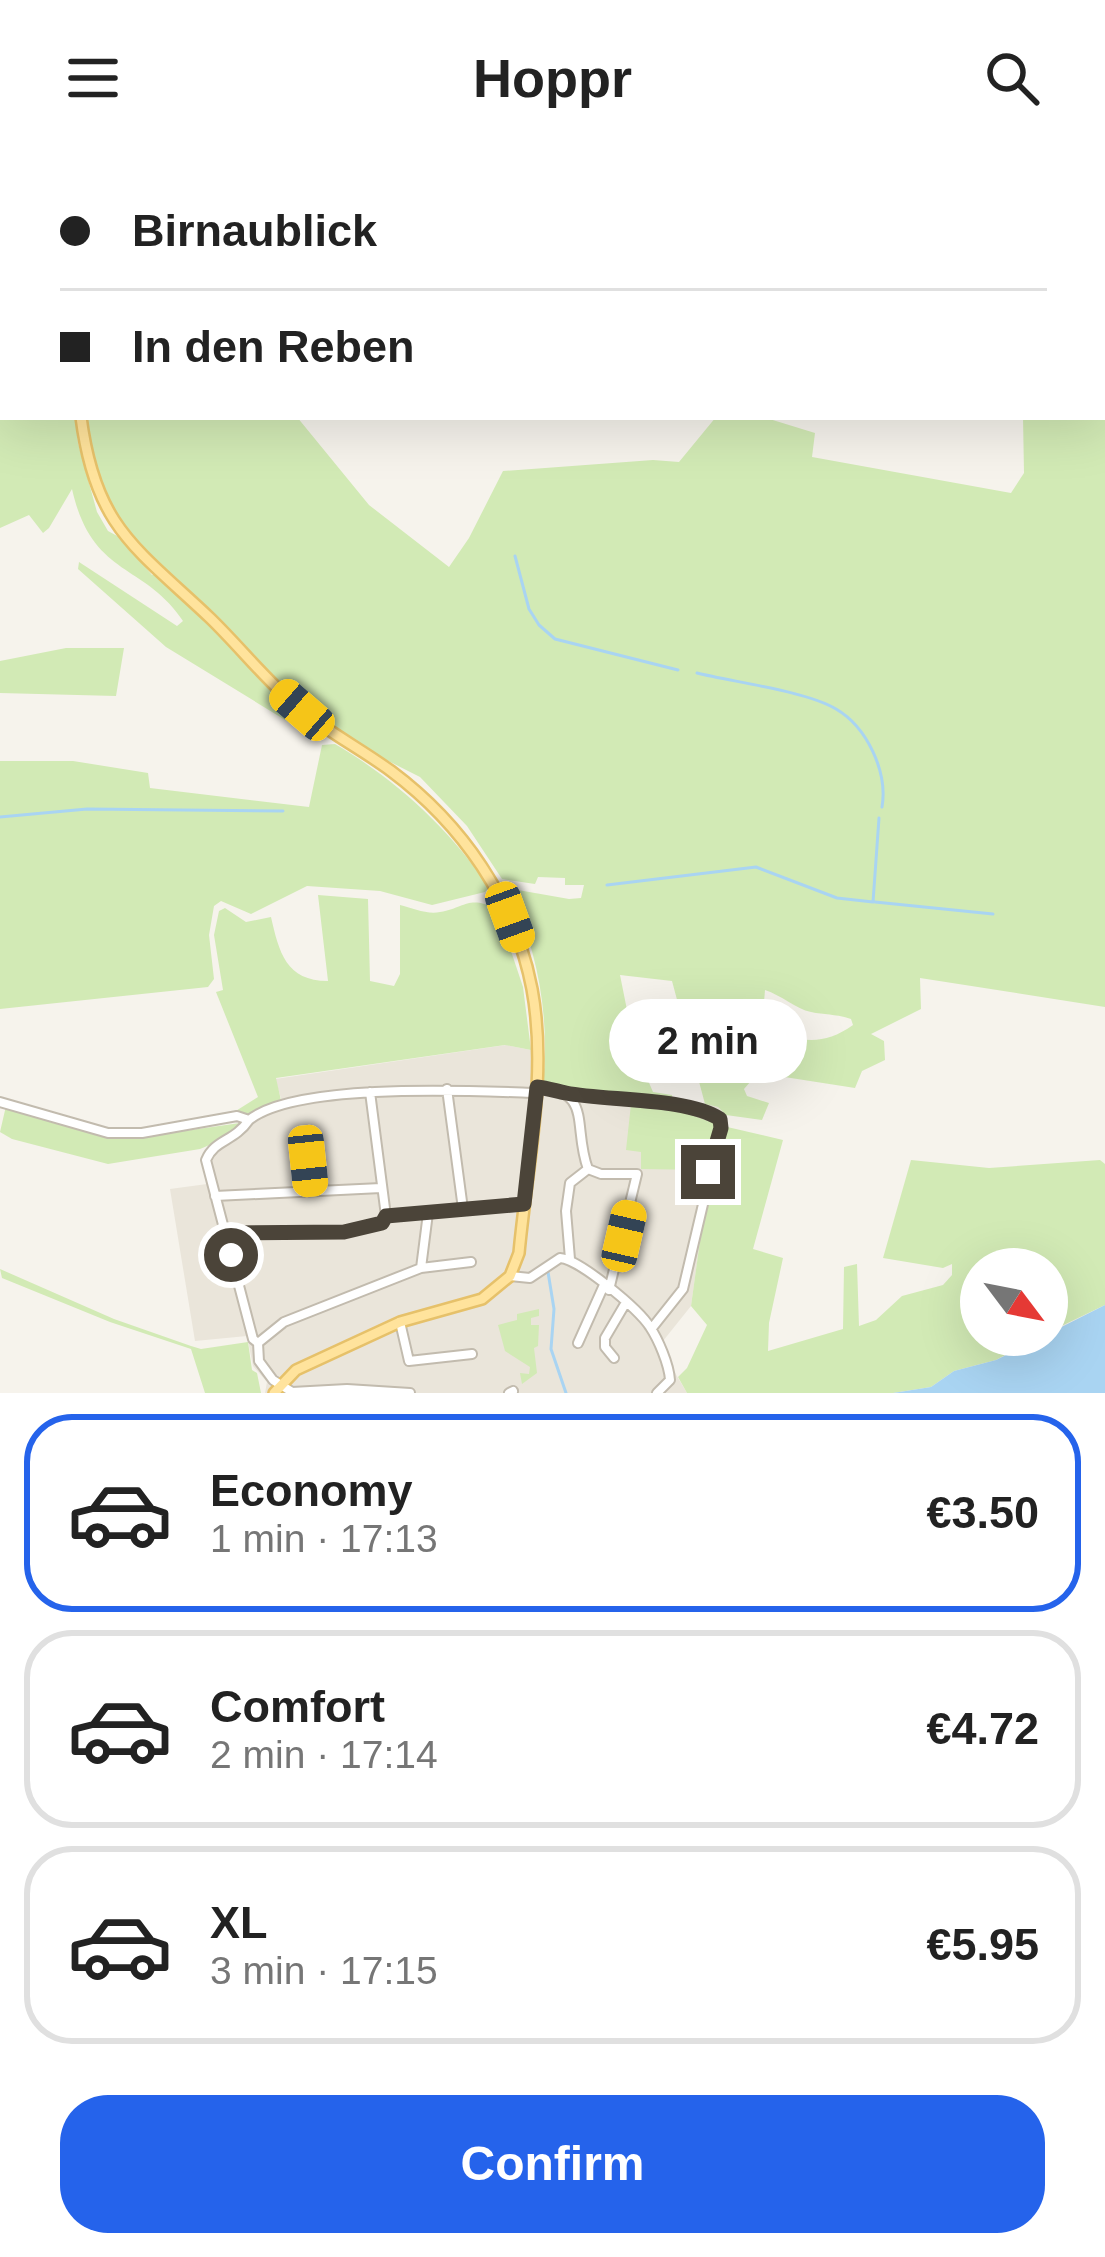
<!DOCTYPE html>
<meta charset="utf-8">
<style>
:root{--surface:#fff;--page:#f6f6f6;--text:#222;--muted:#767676;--line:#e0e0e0;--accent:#2563eb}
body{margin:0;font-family:Helvetica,sans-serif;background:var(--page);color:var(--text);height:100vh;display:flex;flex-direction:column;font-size:45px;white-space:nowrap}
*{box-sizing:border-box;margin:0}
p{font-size:39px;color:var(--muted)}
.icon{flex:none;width:66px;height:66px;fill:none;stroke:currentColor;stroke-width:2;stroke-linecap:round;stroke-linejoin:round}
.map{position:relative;height:1237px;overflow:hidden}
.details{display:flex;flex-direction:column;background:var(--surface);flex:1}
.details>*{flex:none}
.hud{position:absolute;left:0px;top:0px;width:1107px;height:264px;box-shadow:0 12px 48px #0002;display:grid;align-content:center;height:264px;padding:0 60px;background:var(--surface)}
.needle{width:78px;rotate:122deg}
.buttons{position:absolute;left:960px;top:1092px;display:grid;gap:24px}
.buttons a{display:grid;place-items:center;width:108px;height:108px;border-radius:50%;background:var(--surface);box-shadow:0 12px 48px #0002;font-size:60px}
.end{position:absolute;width:54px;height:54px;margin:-27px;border:15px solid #4b4439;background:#fff;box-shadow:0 0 0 6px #fff}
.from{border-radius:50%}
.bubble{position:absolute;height:84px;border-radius:42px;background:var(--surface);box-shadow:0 12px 48px #0002;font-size:39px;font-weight:600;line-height:84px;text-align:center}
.car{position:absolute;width:36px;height:72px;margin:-36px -18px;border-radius:15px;box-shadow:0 0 9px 3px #0007;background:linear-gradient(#f5c518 24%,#345 0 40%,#f5c518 0 76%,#345 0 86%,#f5c518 0)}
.hud b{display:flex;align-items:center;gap:42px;height:114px;font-size:45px}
.hud b+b{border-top:3px solid var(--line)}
.hud i{width:30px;height:30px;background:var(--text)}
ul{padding:21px 0 0;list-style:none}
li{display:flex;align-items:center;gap:36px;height:198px;margin:0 24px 18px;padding:0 36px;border:6px solid var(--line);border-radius:48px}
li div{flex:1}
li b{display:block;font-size:45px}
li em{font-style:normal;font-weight:600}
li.current{border-color:var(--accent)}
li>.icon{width:108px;height:108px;stroke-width:1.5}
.primary-button{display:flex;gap:24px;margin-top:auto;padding:24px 60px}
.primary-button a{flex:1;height:138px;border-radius:48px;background:var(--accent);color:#fff;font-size:48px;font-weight:600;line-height:138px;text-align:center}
header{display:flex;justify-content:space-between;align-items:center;height:156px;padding:0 60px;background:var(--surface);font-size:54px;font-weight:600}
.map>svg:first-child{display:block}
.residential{fill:#eae5da}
.green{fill:#d2eab5;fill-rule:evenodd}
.water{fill:#a9d4f2}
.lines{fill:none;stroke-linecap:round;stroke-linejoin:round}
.stream{stroke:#a9d4f2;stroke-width:3}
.minor-casing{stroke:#c2bbae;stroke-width:12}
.major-casing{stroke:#e6c16a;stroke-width:14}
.minor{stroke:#fff;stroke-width:8}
.major{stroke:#ffe39c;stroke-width:9}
.route{stroke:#4b4439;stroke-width:15}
</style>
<header><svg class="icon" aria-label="menu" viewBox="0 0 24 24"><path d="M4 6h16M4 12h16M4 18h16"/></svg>Hoppr<svg class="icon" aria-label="search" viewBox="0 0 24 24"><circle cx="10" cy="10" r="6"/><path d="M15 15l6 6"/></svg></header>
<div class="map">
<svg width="1105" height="1237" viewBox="0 0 1105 1237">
<rect width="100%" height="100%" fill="#f6f3ec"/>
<path class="residential" d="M 506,889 L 531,894 L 553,924 L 623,938 L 688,944 L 718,951 L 726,959 L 710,1015 L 691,1150 L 659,1190 L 687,1237 L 265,1237 L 267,1226 L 253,1210 L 247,1180 L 195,1185 L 170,1033 L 207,1028 L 204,999 L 240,980 L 257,959 L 284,952 L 275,923 Z"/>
<path class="green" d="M 1105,133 L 1105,851 L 920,822 L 921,853 L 871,878 L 884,885 L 885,904 L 862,915 L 855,932 L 758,917 L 744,933 L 747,940 L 769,947 L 762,964 L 726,959 L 718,951 L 705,948 L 672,825 L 620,819 L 635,894 L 653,936 L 672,939 L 673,951 L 715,963 L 719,969 L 705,1014 L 641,1013 L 641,996 L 626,994 L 631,948 L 670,951 L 543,931 C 550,863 539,793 507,732 L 569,743 L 581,742 L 584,729 L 565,729 L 565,722 L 538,721 L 535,728 L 502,723 L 467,670 L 420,621 L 329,575 L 313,581 L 166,491 L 78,413 L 79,406 L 177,470 L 183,465 C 144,406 92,422 72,333 L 49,372 L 43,377 L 29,359 L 0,372 L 0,216 L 3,261 L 76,261 L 78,287 L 97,356 L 108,375 L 121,382 L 152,419 L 160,417 C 118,371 93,323 85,261 L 297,261 L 369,349 L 449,411 L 469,382 L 503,315 L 653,304 L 679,306 L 716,261 L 763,261 L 815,277 L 812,301 L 1011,337 L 1024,317 L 1023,261 L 1104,261 ZM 765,834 C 781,839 796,853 811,856 C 825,859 837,858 851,863 L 853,869 C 821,892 797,885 762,871 Z
M 66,492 L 124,492 L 116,540 L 0,537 L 0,505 Z
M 335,588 C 398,625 447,671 489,731 L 485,736 L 432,749 L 380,735 L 307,730 L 251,758 L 221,745 L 214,750 L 209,779 L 214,823 L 208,831 L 0,853 L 0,605 L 73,605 L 148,617 L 150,632 L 309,651 L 322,589 Z
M 318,739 L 368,743 L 370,825 L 394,830 L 400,818 L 400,749 C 412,752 428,759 440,756 C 467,751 468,739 497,753 L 523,831 L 531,894 L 505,889 L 276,922 L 282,949 L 248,961 L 231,958 L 258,941 L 216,836 L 223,834 L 214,779 L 219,755 L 225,752 L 246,766 L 271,761 C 279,796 286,825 328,825 Z
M 6,950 L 108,981 L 142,981 L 240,967 L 238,977 L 200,993 L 108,1008 L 12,983 L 0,976 Z
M 723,970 L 783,984 L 753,1093 L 783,1102 L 769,1167 L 768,1195 L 843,1173 L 844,1111 L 857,1108 L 859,1170 L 876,1164 L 902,1140 L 943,1129 L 952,1119 L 952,1108 L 943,1112 L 883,1102 L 911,1004 L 989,1012 L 1100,1004 L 1105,1008 L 1105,1149 L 1047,1177 L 1047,1113 L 981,1113 L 981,1179 L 1042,1179 L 996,1204 L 954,1215 L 931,1231 L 893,1237 L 687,1237 L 678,1221 L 687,1212 L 707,1169 L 691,1150 L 706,1041 Z
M 0,1113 L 114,1163 L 191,1190 L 201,1193 L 248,1186 L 252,1214 L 257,1217 L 261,1237 L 205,1237 L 191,1193 L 110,1166 L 2,1122 Z
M 539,1153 L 539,1160 L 531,1162 L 531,1169 L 539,1169 L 538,1190 L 534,1192 L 537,1217 L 522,1228 L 520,1217 L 529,1218 L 530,1211 L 505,1195 L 498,1169 L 517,1164 L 517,1158 Z"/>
<path class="water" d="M 1105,1149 L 1105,1237 L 893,1237 L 931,1231 L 954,1215 L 996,1204 Z"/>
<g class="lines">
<path class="stream" d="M 241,3 L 243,0
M 515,400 L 529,453 L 539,469 L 555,483 L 678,514
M 697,517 C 733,526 806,535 836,553 C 867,571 888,616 882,651
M 0,661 L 87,653 L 283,655
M 607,729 L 756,711 L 837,742 L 873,746 L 879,662
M 875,746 L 993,758
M 548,1116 L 554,1153 L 551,1193 L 566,1237"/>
<defs>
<path id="minor" d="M 123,3 L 124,0
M 537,931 C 594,935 572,970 588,1013 L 570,1027 L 566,1055 L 570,1103
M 447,933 L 463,1053
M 370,936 L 386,1060
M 570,939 L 684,950 L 720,963 L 721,972 L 683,1133 L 652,1172
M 0,946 L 108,977 L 142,977 L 237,960 L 249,964 C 296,926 473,935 536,937
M 249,964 C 234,986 215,983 206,1004 L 253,1183 L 258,1187 L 259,1205 L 273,1224 L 292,1236 L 347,1233 L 410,1237
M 308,1005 L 311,1034
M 588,1013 L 601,1018 L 637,1018 L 609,1134
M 215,1040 L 381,1032
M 226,1077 L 344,1076 L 382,1067 L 386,1060 L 524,1048
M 421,1112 L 471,1106
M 510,1120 L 530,1122 L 560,1102 C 579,1103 639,1153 650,1171 C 658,1183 669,1208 670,1224 L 657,1237
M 400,1166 L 409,1205 L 472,1198
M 258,1187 L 284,1166 L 421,1112 L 428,1057
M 578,1187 L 604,1129
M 614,1202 L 605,1191 L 605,1182 L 625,1148
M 509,1237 L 513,1235"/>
<path id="major" d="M 135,3 L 137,0
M 81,261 C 95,371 136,392 210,462 C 241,492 267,526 300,553 C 328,576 361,593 391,615 C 462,668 515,744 532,833 C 548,919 527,1010 519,1097 L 510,1120 L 482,1143 L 400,1166 L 296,1214 L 274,1237"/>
</defs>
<use href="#minor" class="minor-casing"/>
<use href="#major" class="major-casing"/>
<use href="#minor" class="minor"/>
<use href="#major" class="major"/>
</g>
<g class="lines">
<path class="route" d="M 231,1099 L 226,1077 L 344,1076 L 382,1067 L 386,1060 L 524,1048 L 537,931 C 547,932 556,935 566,937 C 606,945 687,941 720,963 L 721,972 L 708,1016"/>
</g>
</svg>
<div class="buttons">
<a><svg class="needle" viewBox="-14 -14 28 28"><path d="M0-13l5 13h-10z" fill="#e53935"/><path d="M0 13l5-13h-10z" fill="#767676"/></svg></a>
</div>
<i class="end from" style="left:231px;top:1099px"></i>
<i class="end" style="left:708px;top:1016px"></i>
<div class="bubble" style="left:609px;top:843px;width:198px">2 min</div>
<i class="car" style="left:302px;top:554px;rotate:311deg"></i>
<i class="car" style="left:510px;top:761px;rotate:160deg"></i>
<i class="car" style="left:308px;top:1005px;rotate:174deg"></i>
<i class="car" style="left:624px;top:1080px;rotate:13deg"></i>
<div class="hud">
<b><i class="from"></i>Birnaublick</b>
<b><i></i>In den Reben</b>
</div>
</div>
<section class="details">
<ul>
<li class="current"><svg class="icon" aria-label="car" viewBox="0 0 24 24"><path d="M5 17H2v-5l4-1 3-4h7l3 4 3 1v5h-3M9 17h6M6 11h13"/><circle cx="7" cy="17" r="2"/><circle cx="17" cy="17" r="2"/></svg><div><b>Economy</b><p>1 min · 17:13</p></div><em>€3.50</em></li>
<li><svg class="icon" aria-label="car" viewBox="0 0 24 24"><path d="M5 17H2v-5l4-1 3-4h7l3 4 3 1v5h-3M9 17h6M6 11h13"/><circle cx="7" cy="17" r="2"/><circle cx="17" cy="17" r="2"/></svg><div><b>Comfort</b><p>2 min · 17:14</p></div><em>€4.72</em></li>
<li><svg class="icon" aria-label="car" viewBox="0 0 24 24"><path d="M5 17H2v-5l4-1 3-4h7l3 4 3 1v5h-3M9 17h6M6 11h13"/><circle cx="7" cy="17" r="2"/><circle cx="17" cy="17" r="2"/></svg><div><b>XL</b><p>3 min · 17:15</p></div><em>€5.95</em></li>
</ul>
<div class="primary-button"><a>Confirm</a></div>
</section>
